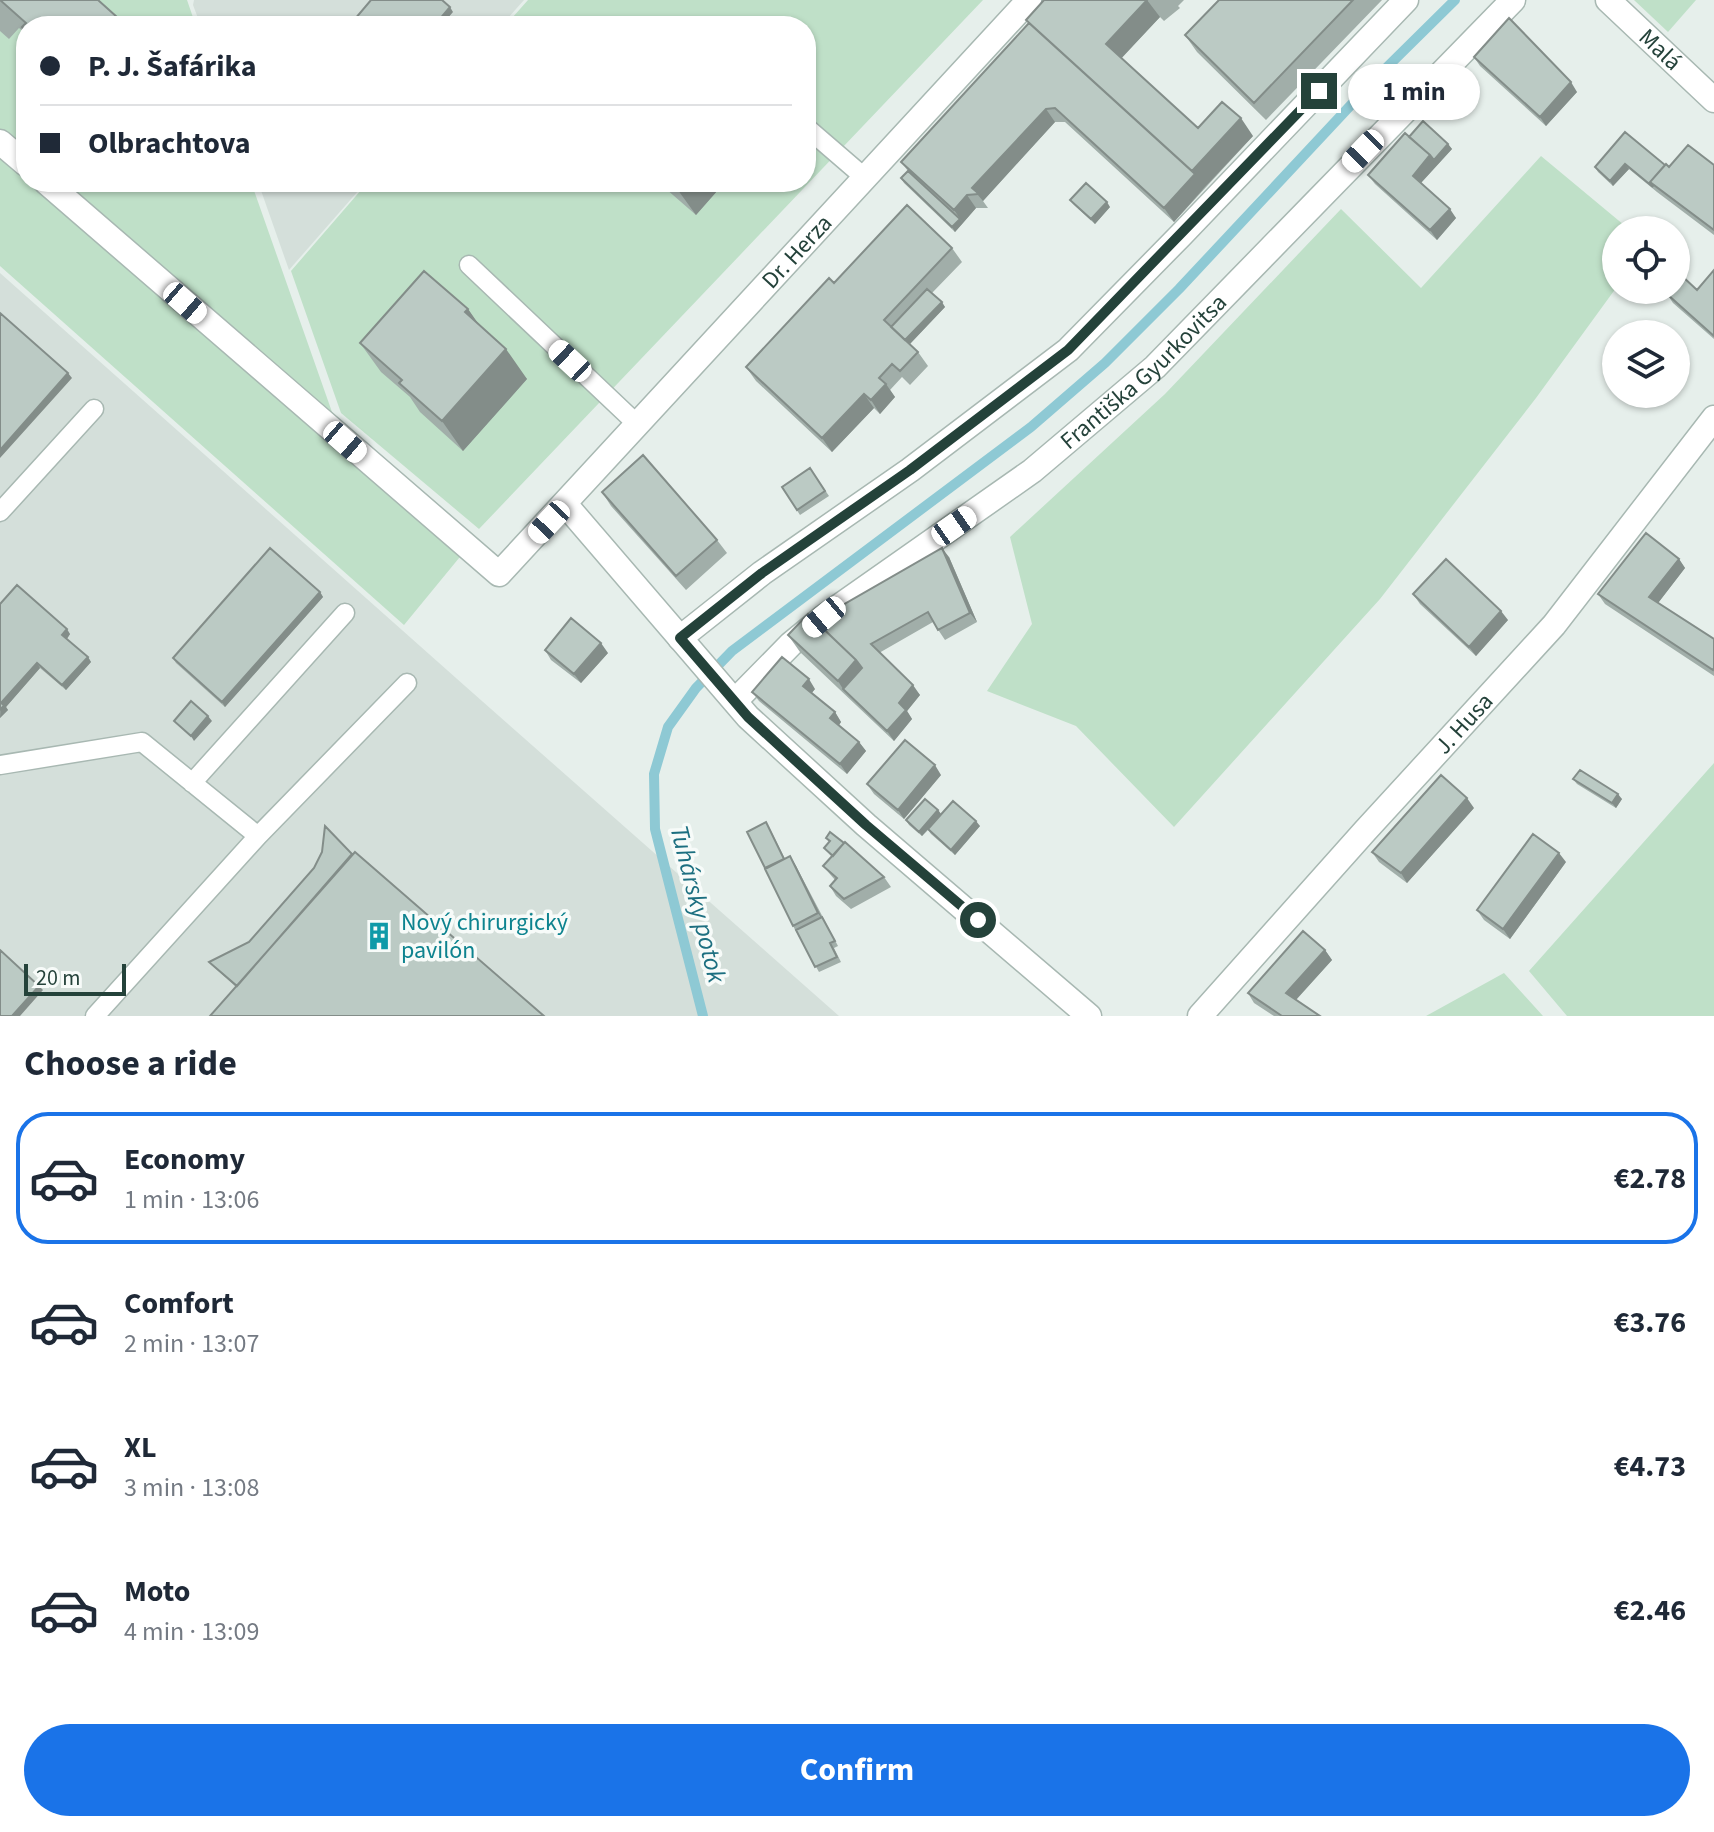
<!DOCTYPE html>
<meta charset="utf-8">
<style>
:root{--surface:#fff;--page:#f2f2f3;--text:#1f2937;--muted:#747a83;--line:#e0e1e3;--accent:#1a73e8}
body{margin:0;font-family:"Source Sans 3",sans-serif;background:var(--page);color:var(--text);height:100vh;display:flex;flex-direction:column;font-size:30px;white-space:nowrap}
*{box-sizing:border-box;margin:0}
p{font-size:26px;color:var(--muted)}
.icon{flex:none;width:44px;height:44px;fill:none;stroke:currentColor;stroke-width:2;stroke-linecap:round;stroke-linejoin:round}
.map{position:relative;height:1016px;overflow:hidden}
.sheet{display:flex;flex-direction:column;background:var(--surface);flex:1}
.sheet>*{flex:none}
.hud{position:absolute;left:16px;top:16px;width:800px;height:176px;border-radius:32px;box-shadow:0 2px 6px #0004;display:grid;align-content:center;height:176px;padding:0 24px;background:var(--surface)}
.fabs{position:absolute;left:1602px;top:216px;display:grid;gap:16px}
.fabs a{display:grid;place-items:center;width:88px;height:88px;border-radius:50%;background:var(--surface);box-shadow:0 2px 6px #0004;font-size:40px}
.scale{position:absolute;left:24px;bottom:20px;width:102px;box-sizing:border-box;padding-left:8px;border:4px solid #24423a;border-top:0;font-size:22px;line-height:28px;white-space:nowrap;color:#24423a;-webkit-text-stroke:6px #f7fbf9;paint-order:stroke}
.end{position:absolute;width:36px;height:36px;margin:-18px;border:10px solid #24423a;background:#fff;box-shadow:0 0 0 4px #fff}
.from{border-radius:50%}
.bubble{position:absolute;height:56px;border-radius:28px;background:var(--surface);box-shadow:0 2px 6px #0004;font-size:26px;font-weight:700;line-height:56px;text-align:center}
.car{position:absolute;width:24px;height:48px;margin:-24px -12px;border-radius:10px;box-shadow:0 0 6px 2px #0007;background:linear-gradient(#fff 24%,#345 0 40%,#fff 0 76%,#345 0 86%,#fff 0)}
.hud b{display:flex;align-items:center;gap:28px;height:76px;font-size:30px}
.hud b+b{border-top:2px solid var(--line)}
.hud i{width:20px;height:20px;background:var(--text)}
ul{padding:0;list-style:none}
li{display:flex;align-items:center;gap:24px;height:132px;margin:0 16px 12px;padding:0 8px;border:4px solid transparent;border-radius:32px}
li div{flex:1}
li b{display:block;font-size:30px}
li em{font-style:normal;font-weight:700}
li.current{border-color:var(--accent)}
li>.icon{width:72px;height:72px;stroke-width:1.5}
h2{padding:0 24px;font-size:36px;line-height:96px}
.action{display:flex;gap:16px;margin-top:auto;padding:16px 24px}
.action a{flex:1;height:92px;border-radius:48px;background:var(--accent);color:#fff;font-size:32px;font-weight:700;line-height:92px;text-align:center}
.map>svg:first-child{display:block}
.built{fill:#d4dfda}
.green{fill:#bfe0c8}
.lines{fill:none;stroke-linecap:round;stroke-linejoin:round}
.stream{stroke:#8ec9d4;stroke-width:10}
.lane-casing{stroke:#a8b8b2;stroke-width:21}
.street-casing{stroke:#a8b8b2;stroke-width:27}
.lane{stroke:#fff;stroke-width:18}
.street{stroke:#fff;stroke-width:24}
.wall{fill:#a1aea9}
.shaded-wall{fill:#838d89}
.building{fill:#bbcac4;stroke:#838d89;stroke-width:2}
.route{stroke:#24423a;stroke-width:10}
.labels{text-anchor:middle;dominant-baseline:central;stroke-width:7;stroke-linejoin:round;paint-order:stroke}
.street-label{font-size:24px;fill:#24423a;stroke:#f7fbf9}
.culture-label{font-size:24px;fill:#0d838f;stroke:#f7fbf9;text-anchor:start}
.water-label{font-size:26px;font-style:italic;fill:#1c6f80;stroke:#f7fbf9}
</style>
<div class="map">
<svg width="1714" height="1016" viewBox="0 0 1714 1016">
<rect width="100%" height="100%" fill="#e6efeb"/>
<path class="built" d="M 194,0 L 524,0 L 501,26 L 201,26 L 193,5 Z
M 258,182 L 366,182 L 289,270 Z
M 0,273 L 465,686 L 839,1016 L 0,1016 Z"/>
<path class="green" d="M 0,0 L 187,0 L 196,26 L 26,26 L 26,182 L 251,182 L 332,412 L 473,541 L 404,625 L 0,266 Z
M 528,0 L 983,0 L 479,529 L 341,413 L 291,271 L 368,182 L 806,182 L 806,26 L 505,26 Z
M 1634,0 L 1696,0 L 1668,32 Z
M 1541,156 L 1630,230 L 1616,230 L 1616,288 L 1536,398 L 1380,599 L 1174,827 L 1076,726 L 987,691 L 1032,624 L 1010,537 L 1165,394 L 1341,209 L 1421,288 Z
M 1714,763 L 1714,1016 L 1567,1016 L 1529,971 Z
M 1504,973 L 1543,1016 L 1426,1016 Z"/>
<g class="lines">
<path class="stream" d="M 703,1016 L 655,829 L 654,774 L 668,727 L 696,688 L 732,651 L 1031,427 L 1105,363 L 1179,289 L 1378,76 L 1455,0"/>
<defs>
<path id="lane" d="M 806,127 L 864,177
M 469,265 L 638,425
M 0,512 L 94,409
M 0,765 L 142,742 L 258,836 L 407,683
M 192,783 L 345,613
M 95,1016 L 258,836"/>
<g id="street">
<path id="s1" d="M 1608,0 L 1714,100"/>
<path d="M 0,142 L 26,164"/>
<path id="s2" d="M 46,182 L 499,574 L 1029,0"/>
<path d="M 565,504 L 748,717 L 866,825 L 1089,1016"/>
<path d="M 680,638 L 762,573 L 910,470 L 1068,350 L 1181,235 L 1406,0"/>
<path id="s3" d="M 735,701 L 791,644 L 824,617 L 1032,471 L 1155,367 L 1513,0"/>
<path id="s4" d="M 1200,1016 L 1365,831 L 1554,625 L 1714,418"/>
</g>
</defs>
<use href="#lane" class="lane-casing"/>
<use href="#street" class="street-casing"/>
<use href="#lane" class="lane"/>
<use href="#street" class="street"/>
</g>
<path class="wall" d="M 0,0 L 98,0 L 26,26 L 26,34 L 19,28 L 9,39 L 0,31 Z
M 1044,0 L 1184,0 L 1178,6 L 1180,8 L 1164,21 L 1160,17 L 1121,58 L 1198,128 L 1253,136 L 1174,222 L 1065,122 L 1055,122 L 983,201 L 988,208 L 976,208 L 955,232 L 904,183 L 901,178 L 908,171 L 901,162 L 1029,23 L 1026,20 Z
M 1219,0 L 1382,0 L 1266,120 L 1197,52 L 1185,35 Z
M 1474,57 L 1577,92 L 1546,126 L 1480,66 Z
M 1625,132 L 1665,165 L 1669,167 L 1714,165 L 1714,235 L 1657,192 L 1629,169 L 1613,186 L 1598,172 L 1595,167 Z
M 1409,137 L 1448,144 L 1452,149 L 1421,183 L 1456,218 L 1437,240 L 1375,184 L 1368,175 Z
M 658,182 L 725,182 L 696,215 Z
M 1070,200 L 1110,207 L 1095,224 L 1074,205 Z
M 952,248 L 962,262 L 932,293 L 945,307 L 910,344 L 918,352 L 928,366 L 910,385 L 902,377 L 890,390 L 895,397 L 880,414 L 874,408 L 832,452 L 756,381 L 746,367 L 834,283 Z
M 1714,270 L 1714,339 L 1673,303 L 1667,294 L 1697,290 Z
M 468,309 L 478,324 L 527,379 L 463,451 L 420,412 L 410,397 L 381,372 L 360,343 Z
M 810,468 L 829,496 L 800,515 L 782,487 Z
M 602,492 L 717,540 L 727,553 L 686,590 L 611,506 Z
M 949,557 L 977,622 L 945,640 L 933,622 L 879,653 L 920,695 L 907,711 L 912,719 L 894,741 L 800,652 L 788,635 Z
M 1679,559 L 1685,568 L 1658,603 L 1714,639 L 1714,676 L 1605,604 L 1598,594 Z
M 320,592 L 323,597 L 225,707 L 176,663 L 173,658 Z
M 1413,594 L 1508,620 L 1476,656 L 1420,604 Z
M 0,604 L 70,634 L 67,639 L 88,657 L 91,662 L 66,690 L 40,668 L 6,707 L 8,710 L 0,718 Z
M 545,650 L 608,653 L 581,683 L 551,660 Z
M 815,689 L 811,694 L 835,712 L 841,722 L 839,725 L 859,742 L 866,751 L 847,774 L 759,701 L 752,692 Z
M 941,775 L 904,819 L 874,794 L 867,784 Z
M 1573,779 L 1622,799 L 1616,808 L 1577,784 Z
M 1474,808 L 1407,883 L 1379,862 L 1372,852 Z
M 938,810 L 941,814 L 980,826 L 955,855 L 931,834 L 928,830 L 922,836 L 909,825 L 906,820 Z
M 769,827 L 785,859 L 790,856 L 796,866 L 838,946 L 834,948 L 841,962 L 819,972 L 793,926 Z
M 826,838 L 884,877 L 891,887 L 851,909 L 836,896 L 830,886 L 835,880 L 823,866 L 832,857 L 824,848 L 829,842 Z
M 352,854 L 236,987 L 213,966 L 209,962 L 249,942 Z
M 1566,862 L 1510,939 L 1484,920 L 1477,910 Z
M 1325,950 L 1332,960 L 1296,1000 L 1320,1016 L 1274,1016 L 1254,1003 L 1248,993 Z"/>
<path class="shaded-wall" d="M 1147,0 L 1160,17 L 1118,62 L 1106,44 Z
M 450,7 L 453,12 L 441,26 L 434,26 Z
M 1571,82 L 1577,92 L 1546,126 L 1540,117 Z
M 1046,109 L 1055,122 L 983,201 L 972,188 Z
M 1241,118 L 1253,136 L 1204,188 L 1192,171 Z
M 1448,144 L 1452,149 L 1419,185 L 1413,176 L 1430,155 Z
M 1625,164 L 1629,169 L 1613,186 L 1610,181 Z
M 1195,174 L 1204,188 L 1174,222 L 1164,208 Z
M 678,182 L 725,182 L 696,215 L 675,186 Z
M 967,195 L 976,208 L 963,223 L 954,210 Z
M 1107,202 L 1110,207 L 1095,224 L 1091,219 Z
M 1450,209 L 1456,218 L 1437,240 L 1430,230 Z
M 960,219 L 963,223 L 955,232 L 952,227 Z
M 942,302 L 945,307 L 907,347 L 904,342 Z
M 468,309 L 489,339 L 465,312 Z
M 506,349 L 527,379 L 463,451 L 442,421 Z
M 68,373 L 72,378 L 0,458 L 0,450 Z
M 886,384 L 895,397 L 880,414 L 871,400 Z
M 864,394 L 874,408 L 832,452 L 822,438 Z
M 942,548 L 949,557 L 977,622 L 970,613 Z
M 1679,559 L 1685,568 L 1655,607 L 1649,597 Z
M 320,592 L 323,597 L 225,707 L 222,702 Z
M 1501,611 L 1508,620 L 1476,656 L 1469,647 Z
M 67,629 L 70,634 L 66,640 L 62,635 Z
M 601,643 L 608,653 L 581,683 L 574,674 Z
M 88,657 L 91,662 L 66,690 L 62,685 Z
M 856,660 L 868,678 L 843,689 L 838,681 Z
M 37,663 L 40,668 L 6,707 L 8,710 L 0,718 L 1,703 Z
M 809,679 L 815,689 L 809,696 L 803,686 Z
M 913,685 L 920,695 L 907,711 L 912,719 L 894,741 L 887,731 L 899,703 Z
M 835,712 L 841,722 L 837,728 L 830,718 Z
M 208,716 L 212,721 L 194,741 L 191,736 Z
M 859,742 L 866,751 L 847,774 L 840,764 Z
M 935,765 L 941,775 L 904,819 L 898,810 Z
M 1618,794 L 1622,799 L 1616,808 L 1612,803 Z
M 1467,798 L 1474,808 L 1407,883 L 1401,873 Z
M 938,810 L 941,814 L 922,836 L 919,832 Z
M 976,821 L 980,826 L 955,855 L 951,850 Z
M 1559,853 L 1566,862 L 1510,939 L 1503,929 Z
M 790,856 L 796,866 L 824,922 L 818,913 Z
M 1325,950 L 1332,960 L 1293,1003 L 1286,993 Z
M 39,986 L 43,990 L 20,1016 L 12,1016 Z"/>
<path class="building" d="M 0,0 L 98,0 L 127,26 L 26,26 L 26,31 L 22,27 L 26,23 Z
M 371,0 L 442,0 L 450,7 L 434,26 L 349,26 Z
M 1044,0 L 1147,0 L 1106,44 L 1198,128 L 1222,102 L 1241,118 L 1192,171 L 1026,20 Z
M 1219,0 L 1353,0 L 1254,103 L 1185,35 Z
M 1509,18 L 1571,82 L 1540,117 L 1474,57 Z
M 1029,23 L 1195,174 L 1164,208 L 1055,108 L 1046,109 L 972,188 L 979,194 L 967,195 L 954,210 L 901,162 Z
M 1423,121 L 1448,144 L 1434,160 L 1430,155 L 1409,137 Z
M 1625,132 L 1665,165 L 1650,182 L 1653,187 L 1625,164 L 1610,181 L 1595,167 Z
M 1405,133 L 1430,155 L 1413,176 L 1450,209 L 1430,230 L 1368,175 Z
M 1688,145 L 1714,165 L 1714,230 L 1650,182 L 1666,164 L 1669,167 Z
M 908,171 L 960,219 L 952,227 L 901,178 Z
M 1086,183 L 1107,202 L 1091,219 L 1070,200 Z
M 907,205 L 952,248 L 884,320 L 918,352 L 900,371 L 892,364 L 879,378 L 886,384 L 871,400 L 864,394 L 822,438 L 746,367 L 829,278 L 834,283 Z
M 1714,270 L 1714,336 L 1667,294 L 1670,290 L 1676,290 L 1676,283 L 1682,276 L 1697,290 Z
M 424,271 L 468,309 L 465,312 L 506,349 L 442,421 L 399,383 L 402,380 L 360,343 Z
M 927,289 L 942,302 L 905,340 L 891,327 Z
M 0,313 L 68,373 L 0,450 Z
M 643,455 L 717,540 L 676,576 L 602,492 Z
M 810,468 L 825,491 L 797,510 L 782,487 Z
M 1646,533 L 1679,559 L 1649,597 L 1714,639 L 1714,668 L 1713,670 L 1598,594 Z
M 270,548 L 320,592 L 222,702 L 173,658 Z
M 942,548 L 970,613 L 938,630 L 928,612 L 871,644 L 913,685 L 899,703 L 906,710 L 887,731 L 843,689 L 862,668 L 856,660 L 815,621 Z
M 1446,559 L 1501,611 L 1469,647 L 1413,594 Z
M 17,585 L 67,629 L 62,635 L 88,657 L 62,685 L 37,663 L 1,703 L 4,705 L 0,710 L 0,604 Z
M 808,614 L 856,660 L 838,681 L 788,635 Z
M 571,618 L 601,643 L 574,674 L 545,650 Z
M 782,657 L 809,679 L 803,686 L 835,712 L 830,718 L 859,742 L 840,764 L 752,692 Z
M 191,701 L 208,716 L 191,736 L 174,721 Z
M 905,740 L 935,765 L 898,810 L 867,784 Z
M 1580,770 L 1618,794 L 1612,803 L 1573,779 Z
M 1441,775 L 1467,798 L 1401,873 L 1372,852 Z
M 925,799 L 938,810 L 919,832 L 906,820 Z
M 953,801 L 976,821 L 951,850 L 928,829 Z
M 766,822 L 784,859 L 765,868 L 747,832 Z
M 325,826 L 352,854 L 237,986 L 209,962 L 249,942 L 314,868 L 322,852 Z
M 830,832 L 844,843 L 833,856 L 824,848 L 830,841 L 826,838 Z
M 1533,834 L 1559,853 L 1503,929 L 1477,910 Z
M 845,842 L 884,877 L 844,899 L 830,886 L 837,878 L 823,866 Z
M 355,852 L 544,1016 L 210,1016 Z
M 790,856 L 818,913 L 793,926 L 765,869 Z
M 822,917 L 835,941 L 830,943 L 837,957 L 815,967 L 796,930 Z
M 1303,931 L 1325,950 L 1286,993 L 1320,1016 L 1282,1016 L 1248,993 Z
M 0,950 L 39,986 L 12,1016 L 0,1016 Z"/>
<g class="lines">
<path class="route" d="M 978,920 L 866,825 L 748,717 L 680,638 L 762,573 L 910,470 L 1068,350 L 1319,91"/>
</g>
<defs>
<symbol id="building-bare" viewBox="-9 -9 18 18"><path d="M-4-6H4V6H1V3H-1V6H-4ZM-2.5-4.3h1.7v1.8h-1.7ZM.8-4.3h1.7v1.8H.8ZM-2.5-1h1.7V.8h-1.7ZM.8-1h1.7V.8H.8Z" fill="#0f9aa8" stroke="#f7fbf9" stroke-width="2.5" paint-order="stroke"/></symbol>
</defs>
<g fill-rule="evenodd">
<use href="#building-bare" x="359" y="916" width="40" height="40"/>
</g>
<g class="labels">
<g class="street-label">
<text stroke="none"><textPath href="#s1" startOffset="72">Malá</textPath></text>
<text stroke="none"><textPath href="#s2" startOffset="1038">Dr. Herza</textPath></text>
<text stroke="none"><textPath href="#s3" startOffset="526">Františka Gyurkovitsa</textPath></text>
<text stroke="none"><textPath href="#s4" startOffset="394">J. Husa</textPath></text>
</g>
<g class="culture-label">
<text x="401" y="922">Nový chirurgický<tspan x="401" dy="28">pavilón</tspan></text>
</g>
<g class="water-label">
<text transform="translate(698 904) rotate(76)">Tuhársky potok</text>
</g>
</g>
</svg>
<div class="fabs">
<a><svg class="icon" aria-label="locate" viewBox="0 0 24 24"><circle cx="12" cy="12" r="6"/><path d="M12 2v4M12 18v4M2 12h4M18 12h4"/></svg></a>
<a><svg class="icon" aria-label="layers" viewBox="0 0 24 24"><path d="M12 4l9 5-9 5-9-5zM3 14l9 5 9-5"/></svg></a>
</div>
<div class="scale">20 m</div>
<i class="end from" style="left:978px;top:920px"></i>
<i class="end" style="left:1319px;top:91px"></i>
<div class="bubble" style="left:1348px;top:64px;width:132px">1 min</div>
<i class="car" style="left:1363px;top:151px;rotate:224deg"></i>
<i class="car" style="left:185px;top:303px;rotate:131deg"></i>
<i class="car" style="left:570px;top:361px;rotate:313deg"></i>
<i class="car" style="left:345px;top:442px;rotate:131deg"></i>
<i class="car" style="left:549px;top:522px;rotate:223deg"></i>
<i class="car" style="left:954px;top:526px;rotate:55deg"></i>
<i class="car" style="left:824px;top:617px;rotate:230deg"></i>
<div class="hud">
<b><i class="from"></i>P. J. Šafárika</b>
<b><i></i>Olbrachtova</b>
</div>
</div>
<section class="sheet">
<h2>Choose a ride</h2>
<ul>
<li class="current"><svg class="icon" aria-label="car" viewBox="0 0 24 24"><path d="M5 17H2v-5l4-1 3-4h7l3 4 3 1v5h-3M9 17h6M6 11h13"/><circle cx="7" cy="17" r="2"/><circle cx="17" cy="17" r="2"/></svg><div><b>Economy</b><p>1 min · 13:06</p></div><em>€2.78</em></li>
<li><svg class="icon" aria-label="car" viewBox="0 0 24 24"><path d="M5 17H2v-5l4-1 3-4h7l3 4 3 1v5h-3M9 17h6M6 11h13"/><circle cx="7" cy="17" r="2"/><circle cx="17" cy="17" r="2"/></svg><div><b>Comfort</b><p>2 min · 13:07</p></div><em>€3.76</em></li>
<li><svg class="icon" aria-label="car" viewBox="0 0 24 24"><path d="M5 17H2v-5l4-1 3-4h7l3 4 3 1v5h-3M9 17h6M6 11h13"/><circle cx="7" cy="17" r="2"/><circle cx="17" cy="17" r="2"/></svg><div><b>XL</b><p>3 min · 13:08</p></div><em>€4.73</em></li>
<li><svg class="icon" aria-label="car" viewBox="0 0 24 24"><path d="M5 17H2v-5l4-1 3-4h7l3 4 3 1v5h-3M9 17h6M6 11h13"/><circle cx="7" cy="17" r="2"/><circle cx="17" cy="17" r="2"/></svg><div><b>Moto</b><p>4 min · 13:09</p></div><em>€2.46</em></li>
</ul>
<div class="action"><a>Confirm</a></div>
</section>
